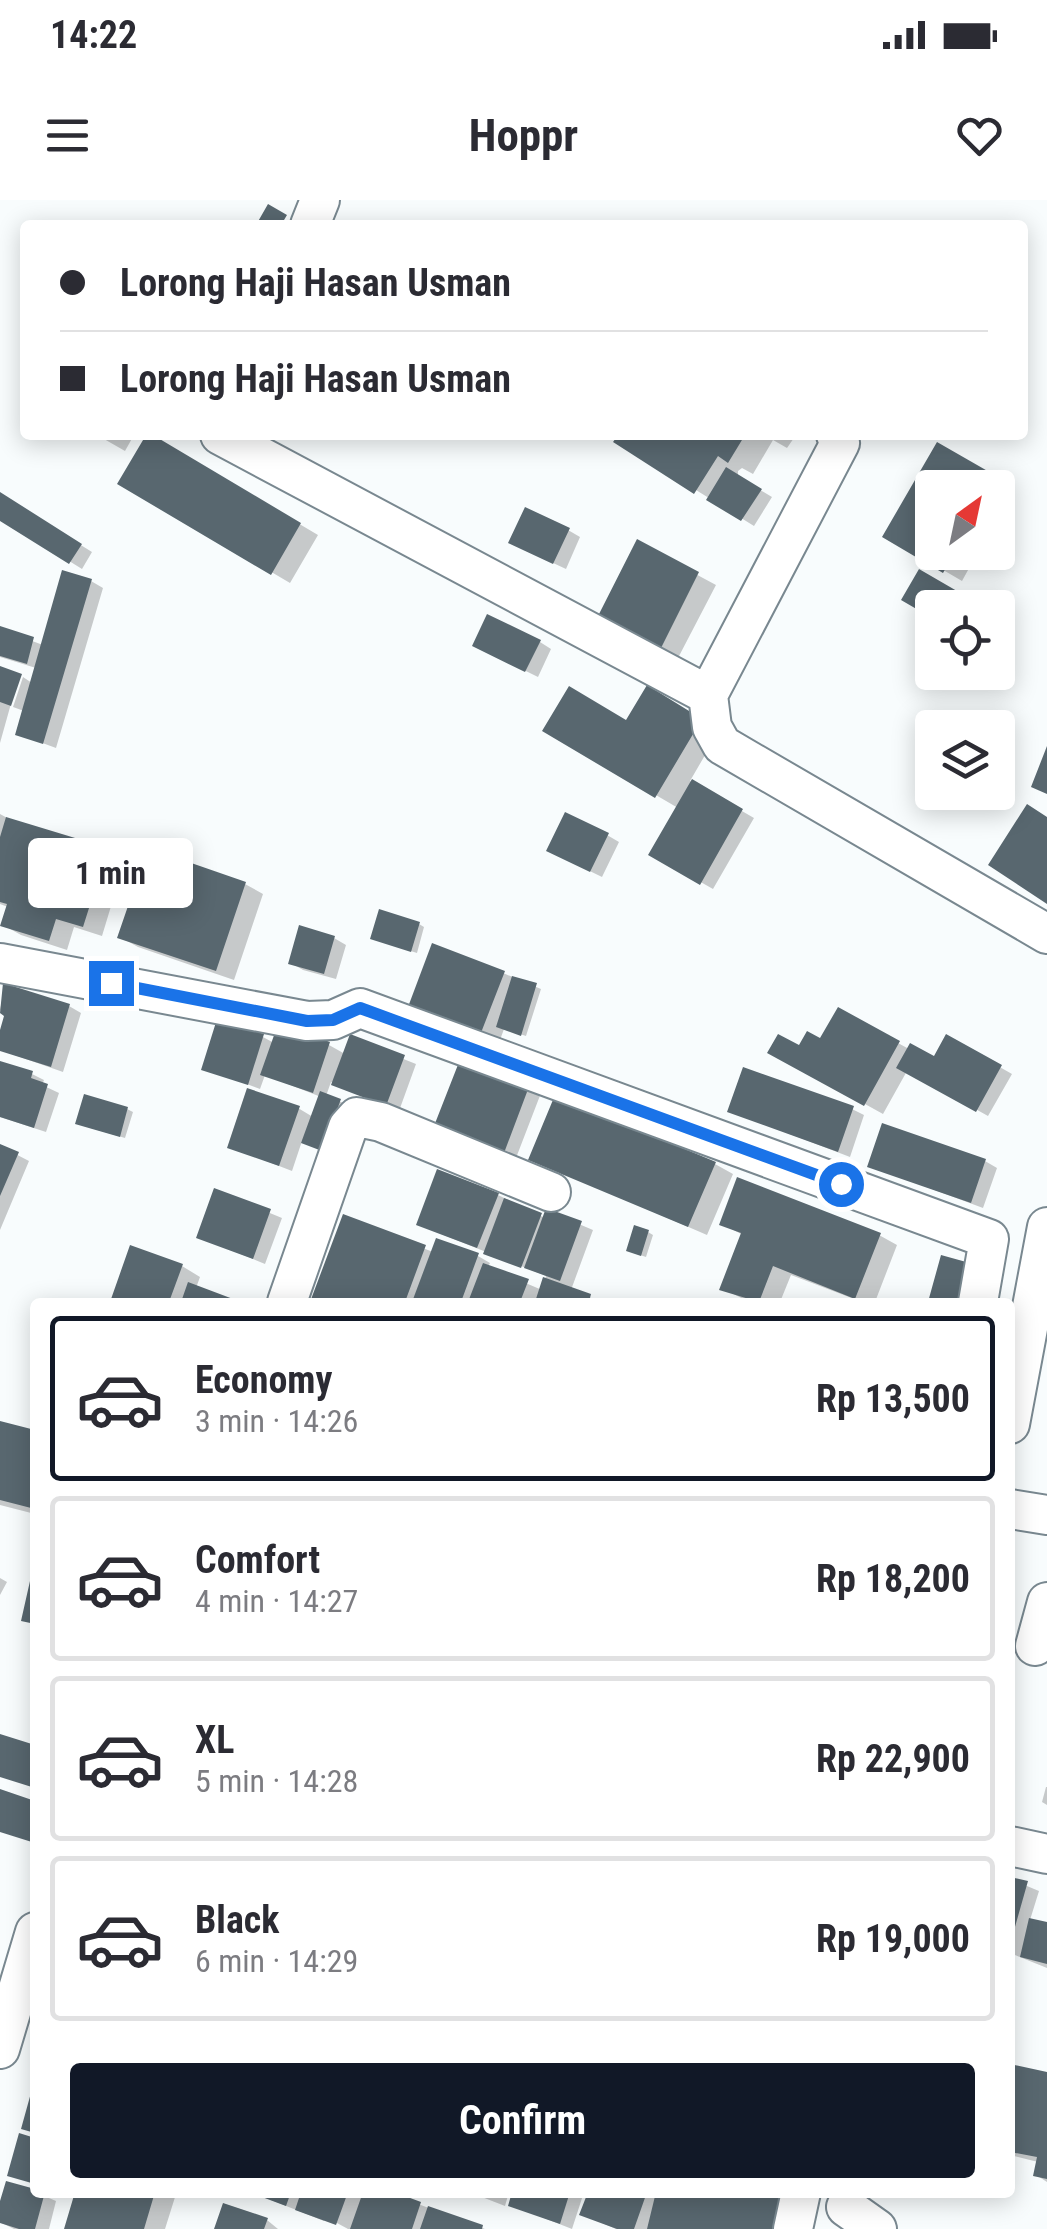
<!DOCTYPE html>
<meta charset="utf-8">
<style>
:root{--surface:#fff;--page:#f7f7f7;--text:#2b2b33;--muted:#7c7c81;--line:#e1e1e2;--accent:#111827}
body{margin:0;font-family:"Roboto Condensed",sans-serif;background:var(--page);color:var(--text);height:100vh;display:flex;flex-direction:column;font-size:38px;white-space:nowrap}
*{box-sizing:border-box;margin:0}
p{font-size:32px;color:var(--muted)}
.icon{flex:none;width:55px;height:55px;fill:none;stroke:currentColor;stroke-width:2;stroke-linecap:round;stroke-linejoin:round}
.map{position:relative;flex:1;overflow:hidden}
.details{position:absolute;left:30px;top:1098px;width:985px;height:900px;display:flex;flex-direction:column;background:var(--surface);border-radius:10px;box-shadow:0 5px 25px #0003}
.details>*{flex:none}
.hud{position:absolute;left:20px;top:20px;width:1008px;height:220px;border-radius:10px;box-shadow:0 5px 25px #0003;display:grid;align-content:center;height:220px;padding:0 40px;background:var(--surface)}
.needle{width:65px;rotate:33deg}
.tools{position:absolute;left:915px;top:270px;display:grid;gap:20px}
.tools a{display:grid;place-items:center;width:100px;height:100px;border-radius:10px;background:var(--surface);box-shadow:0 5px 25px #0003;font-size:50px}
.end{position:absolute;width:45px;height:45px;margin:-22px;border:12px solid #1a73e8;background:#fff;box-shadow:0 0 0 5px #fff}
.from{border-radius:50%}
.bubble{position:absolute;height:70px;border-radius:10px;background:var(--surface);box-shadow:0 5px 25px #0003;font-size:32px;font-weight:700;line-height:70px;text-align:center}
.hud b{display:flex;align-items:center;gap:35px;height:95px;font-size:38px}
.hud b+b{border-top:2px solid var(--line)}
.hud i{width:25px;height:25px;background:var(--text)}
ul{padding:18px 0 0;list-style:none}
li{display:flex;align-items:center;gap:30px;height:165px;margin:0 20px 15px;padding:0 20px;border:5px solid var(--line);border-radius:10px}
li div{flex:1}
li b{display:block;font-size:38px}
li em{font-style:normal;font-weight:700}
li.on{border-color:var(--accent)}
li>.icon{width:90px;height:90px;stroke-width:1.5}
.action{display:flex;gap:20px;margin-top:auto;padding:20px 40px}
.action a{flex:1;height:115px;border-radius:10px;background:var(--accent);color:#fff;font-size:40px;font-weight:700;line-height:115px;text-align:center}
.status{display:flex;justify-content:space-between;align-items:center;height:70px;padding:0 50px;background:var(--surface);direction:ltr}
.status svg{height:28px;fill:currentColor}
header{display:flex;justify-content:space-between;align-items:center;height:130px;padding:0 40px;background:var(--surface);font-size:45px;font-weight:700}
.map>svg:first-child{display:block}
.shadow{fill:#0003}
.building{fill:#58676f}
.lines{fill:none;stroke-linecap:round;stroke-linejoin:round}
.minor-casing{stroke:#798890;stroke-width:42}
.minor{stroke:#fff;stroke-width:38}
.route{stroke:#1a73e8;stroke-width:12}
</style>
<div class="status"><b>14:22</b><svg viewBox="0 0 49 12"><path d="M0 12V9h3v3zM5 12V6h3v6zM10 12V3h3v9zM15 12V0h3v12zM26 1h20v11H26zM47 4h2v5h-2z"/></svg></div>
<header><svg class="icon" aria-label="menu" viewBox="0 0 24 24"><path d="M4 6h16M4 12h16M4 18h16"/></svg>Hoppr<svg class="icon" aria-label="heart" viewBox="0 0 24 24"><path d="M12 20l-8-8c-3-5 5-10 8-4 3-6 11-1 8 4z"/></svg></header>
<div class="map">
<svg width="1047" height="2029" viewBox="0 0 1047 2029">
<rect width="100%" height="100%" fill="#f8fcfd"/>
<path class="shadow" d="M 97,235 L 134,235 L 125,251 Z
M 149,235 L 318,335 L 290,383 L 121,283 Z
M 621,235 L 796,235 L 787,248 L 773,240 L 753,274 L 742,268 L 738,271 L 738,277 L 772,297 L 754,326 L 617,241 Z
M 938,245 L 1015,289 L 998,319 L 998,288 L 932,288 L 932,352 L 978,352 L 962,381 L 885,336 Z
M 2,296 L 92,352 L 82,369 L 0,318 Z
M 568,330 L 580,337 L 566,369 L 523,349 Z
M 638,343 L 716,385 L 678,458 L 618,427 Z
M 920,372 L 980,407 L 979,408 L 932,408 L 932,415 L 904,399 Z
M 91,381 L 103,388 L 56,548 L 18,534 L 24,511 L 13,507 L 23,477 L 32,483 L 36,468 L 0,457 L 0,429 L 43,445 Z
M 540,442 L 551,449 L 538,477 L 487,452 Z
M 0,469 L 19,475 L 0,543 Z
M 627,524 L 719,531 L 690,581 L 754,618 L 713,689 L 651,654 L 678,608 L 545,530 Z
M 0,614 L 13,621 L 107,650 L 125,660 L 102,736 L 74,727 L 67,750 L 21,735 L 3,725 L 8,707 L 0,704 Z
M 607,635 L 619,642 L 602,677 L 561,657 Z
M 245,684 L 263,694 L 234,780 L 138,747 L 120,737 Z
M 419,724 L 424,727 L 417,753 L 379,741 Z
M 334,738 L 346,745 L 336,779 L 303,770 L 291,763 Z
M 503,773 L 541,789 L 526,836 L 504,829 L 496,851 L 424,819 Z
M 5,786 L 69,806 L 81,813 L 63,872 L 0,850 L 7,815 L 0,810 Z
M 839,811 L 909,849 L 935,859 L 947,837 L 1012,874 L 988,916 L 907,871 L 883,914 L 771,852 L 821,842 Z
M 279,827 L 329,845 L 345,854 L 351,838 L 416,864 L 399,911 L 331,882 L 326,896 L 346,904 L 309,945 L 302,941 L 292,971 L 230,947 L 298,908 L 313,917 L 321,897 L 265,875 L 260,889 L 204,868 L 263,837 L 274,843 Z
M 463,860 L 541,893 L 516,958 L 449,932 Z
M 0,863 L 32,874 L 44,880 L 42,885 L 59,893 L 46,932 L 0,917 Z
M 127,909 L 133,912 L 125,938 L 84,926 Z
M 852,909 L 864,915 L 850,957 L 730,911 Z
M 0,946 L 29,961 L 0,1030 Z
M 531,959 L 715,964 L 733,974 L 707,1035 Z
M 985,961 L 997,968 L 983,1008 L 870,966 Z
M 216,991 L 282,1018 L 265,1064 L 199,1037 Z
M 498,995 L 545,1018 L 548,1011 L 593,1030 L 571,1090 L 601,1102 L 313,1102 L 344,1017 L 433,1052 L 478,1056 L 490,1063 L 488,1067 L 542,1090 L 546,1076 L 431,1030 Z
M 722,1024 L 879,1035 L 897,1045 L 875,1102 L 862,1102 L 791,1075 L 780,1102 L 749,1102 L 722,1088 L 743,1035 Z
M 648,1032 L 653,1035 L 646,1057 L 634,1053 Z
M 132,1048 L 182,1066 L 200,1077 L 196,1088 L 235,1102 L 112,1102 Z
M 0,1223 L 35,1233 L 35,1314 L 0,1305 Z
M 0,1378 L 7,1382 L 0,1395 Z
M 1046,1587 L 1047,1587 L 1047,1605 L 1042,1602 Z
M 1010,1679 L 1039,1691 L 1030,1720 L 1047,1725 L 1047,1768 L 1010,1753 Z
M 1010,1867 L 1047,1875 L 1047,1982 L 1036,1975 L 1038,1962 L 1010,1955 Z
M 35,1992 L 56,2001 L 49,2029 L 14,2029 L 0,2022 L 0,2011 Z
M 78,1992 L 174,1992 L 176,1994 L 165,2029 L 67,2029 Z
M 251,1992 L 386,1992 L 485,2029 L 348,2029 L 326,2017 L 324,2021 Z
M 469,1992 L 509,1992 L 505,2006 Z
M 515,1992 L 584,1992 L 572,2029 L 511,2005 Z
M 590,1992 L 806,1992 L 652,2029 L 616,2029 L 582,2014 Z
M 267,2020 L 278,2029 L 216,2029 Z"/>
<path class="building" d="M 268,4 L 287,15 L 281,25 L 256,25 Z
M 146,235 L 153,235 L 301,323 L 271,375 L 117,284 Z
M 618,235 L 745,235 L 728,263 L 718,256 L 694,294 L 613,242 Z
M 937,242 L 998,277 L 992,288 L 932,288 L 932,352 L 955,352 L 943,373 L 882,337 Z
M 726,267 L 762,289 L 741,321 L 706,300 Z
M 0,292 L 82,344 L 69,364 L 0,321 Z
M 525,307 L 570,328 L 553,364 L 508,343 Z
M 637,339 L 699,372 L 660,450 L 597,418 Z
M 919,369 L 969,398 L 964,408 L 932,408 L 932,418 L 901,400 Z
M 62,370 L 92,379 L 43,544 L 15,535 Z
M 487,414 L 541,440 L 525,472 L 472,446 Z
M 0,426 L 34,437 L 27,464 L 0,456 Z
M 0,466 L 22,474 L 11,506 L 0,502 Z
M 647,485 L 702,519 L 655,598 L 542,531 L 569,486 L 626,520 Z
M 1047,546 L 1047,594 L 1031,587 Z
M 692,579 L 743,609 L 700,685 L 648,655 Z
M 1027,604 L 1047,617 L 1047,704 L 988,665 Z
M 565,612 L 609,633 L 590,672 L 546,651 Z
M 6,617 L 108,648 L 83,727 L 56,719 L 49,741 L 0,726 L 7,704 L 0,702 L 0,637 Z
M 148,648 L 246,682 L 216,771 L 117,738 Z
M 379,709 L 420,722 L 411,752 L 370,739 Z
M 299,725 L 335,736 L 324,774 L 288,764 Z
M 432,743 L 505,771 L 477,843 L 405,815 Z
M 512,776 L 537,783 L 521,836 L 496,827 Z
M 3,783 L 70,804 L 51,867 L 0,851 L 0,830 L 4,816 L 0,813 Z
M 838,807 L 900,841 L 864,906 L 767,853 L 778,834 L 799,845 L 807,831 L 820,838 Z
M 217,819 L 264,834 L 248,885 L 201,870 Z
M 278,824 L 330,842 L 313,893 L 260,875 Z
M 350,834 L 405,855 L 386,906 L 331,885 Z
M 946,834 L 1002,865 L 976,912 L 896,868 L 910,843 L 934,856 Z
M 461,857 L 530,884 L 504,953 L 434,926 Z
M 0,861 L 33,871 L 31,878 L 48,884 L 34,928 L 0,917 Z
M 743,867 L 854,906 L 838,952 L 727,912 Z
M 247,888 L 300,906 L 279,966 L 227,948 Z
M 320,891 L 341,899 L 322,951 L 301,943 Z
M 84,894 L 128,907 L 120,937 L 75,924 Z
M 555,895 L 716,962 L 688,1027 L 528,960 Z
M 882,923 L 986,959 L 971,1003 L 867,967 Z
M 0,944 L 19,952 L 0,996 Z
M 437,969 L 499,993 L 477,1048 L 416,1025 Z
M 737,977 L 881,1033 L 855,1099 L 773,1066 L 759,1102 L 719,1090 L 741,1033 L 719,1025 Z
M 214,988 L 271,1009 L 253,1059 L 196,1038 Z
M 504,998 L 542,1013 L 521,1068 L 483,1054 Z
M 546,1008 L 582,1021 L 560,1081 L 524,1068 Z
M 343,1014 L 426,1045 L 405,1102 L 310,1102 Z
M 634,1025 L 649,1030 L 641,1056 L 626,1051 Z
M 436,1038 L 479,1053 L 461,1102 L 412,1102 Z
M 130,1045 L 183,1064 L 169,1102 L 110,1102 Z
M 941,1055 L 977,1065 L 967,1102 L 928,1102 Z
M 483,1063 L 529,1079 L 520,1102 L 468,1102 Z
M 543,1077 L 591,1094 L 589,1102 L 535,1102 Z
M 188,1082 L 241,1102 L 181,1102 Z
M 0,1221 L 35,1230 L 35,1309 L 0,1300 Z
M 30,1381 L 35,1382 L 35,1424 L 21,1421 Z
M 0,1534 L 35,1545 L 35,1588 L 0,1577 Z
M 0,1589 L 35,1601 L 35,1643 L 0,1632 Z
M 1010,1677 L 1028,1681 L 1011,1741 L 1010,1741 Z
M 1029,1718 L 1047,1722 L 1047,1764 L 1020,1757 Z
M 1010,1864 L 1047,1872 L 1047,1979 L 1033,1976 L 1037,1957 L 1010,1952 Z
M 34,1882 L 35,1882 L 35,1933 L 21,1929 Z
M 19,1933 L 35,1938 L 35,1984 L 7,1976 Z
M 6,1981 L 35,1989 L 35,1992 L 45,1992 L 35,2029 L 19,2029 L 0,2023 L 0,2001 Z
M 75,1992 L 155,1992 L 144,2029 L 64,2029 Z
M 249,1992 L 291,1992 L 286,2006 Z
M 301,1992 L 348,1992 L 336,2025 L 295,2010 Z
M 363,1992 L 394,1992 L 421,2002 L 412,2029 L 350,2029 Z
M 512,1992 L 570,1992 L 560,2024 L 508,2006 Z
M 588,1992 L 647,1992 L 634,2029 L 617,2029 L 579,2015 Z
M 656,1992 L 786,1992 L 777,2029 L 647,2029 Z
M 223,2003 L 268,2018 L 264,2029 L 214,2029 Z
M 428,2006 L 483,2025 L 482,2029 L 420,2029 Z"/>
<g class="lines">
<defs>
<path id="minor" d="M 310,25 L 320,0
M 220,235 L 708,495
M 836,235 L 840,243 L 708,495 L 712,527 L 722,545 L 1047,734
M 0,763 L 307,821 L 333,820 L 360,808 L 989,1039 L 978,1102
M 287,1102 L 348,927 L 357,917 L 381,922 L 551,992
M 1010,1224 L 1047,1027
M 1010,1309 L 1047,1315
M 1035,1446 L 1047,1402
M 1010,1646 L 1047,1654
M 0,1849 L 35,1732
M 846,2007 L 877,2029
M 793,2029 L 801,1992"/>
</defs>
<use href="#minor" class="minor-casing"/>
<use href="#minor" class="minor"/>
</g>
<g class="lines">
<path class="route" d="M 111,783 L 307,821 L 333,820 L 360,808 L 841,984"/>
</g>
</svg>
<div class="tools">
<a><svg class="needle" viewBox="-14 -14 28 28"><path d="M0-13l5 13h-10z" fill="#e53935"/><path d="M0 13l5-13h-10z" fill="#7c7c81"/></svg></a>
<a><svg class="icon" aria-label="locate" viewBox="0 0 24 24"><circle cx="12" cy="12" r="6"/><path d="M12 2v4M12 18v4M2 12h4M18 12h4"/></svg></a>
<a><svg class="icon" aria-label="layers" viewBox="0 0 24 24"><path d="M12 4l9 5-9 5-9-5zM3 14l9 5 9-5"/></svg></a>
</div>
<i class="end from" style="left:841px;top:984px"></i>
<i class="end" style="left:111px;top:783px"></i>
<div class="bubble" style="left:28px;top:638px;width:165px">1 min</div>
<div class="hud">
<b><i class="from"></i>Lorong Haji Hasan Usman</b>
<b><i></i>Lorong Haji Hasan Usman</b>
</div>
<section class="details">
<ul>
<li class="on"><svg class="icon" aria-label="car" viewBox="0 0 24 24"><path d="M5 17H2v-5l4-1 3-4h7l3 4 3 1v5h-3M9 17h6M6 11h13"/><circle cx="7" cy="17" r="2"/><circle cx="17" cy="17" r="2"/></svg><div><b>Economy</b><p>3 min · 14:26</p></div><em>Rp 13,500</em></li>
<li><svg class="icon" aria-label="car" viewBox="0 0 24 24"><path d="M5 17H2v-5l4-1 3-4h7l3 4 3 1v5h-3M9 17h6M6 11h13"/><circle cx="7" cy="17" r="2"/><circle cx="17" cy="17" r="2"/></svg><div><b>Comfort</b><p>4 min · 14:27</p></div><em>Rp 18,200</em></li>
<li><svg class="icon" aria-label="car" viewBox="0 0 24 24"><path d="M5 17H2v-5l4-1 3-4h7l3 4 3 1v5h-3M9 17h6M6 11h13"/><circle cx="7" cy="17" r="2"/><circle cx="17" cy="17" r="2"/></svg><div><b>XL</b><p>5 min · 14:28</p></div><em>Rp 22,900</em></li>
<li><svg class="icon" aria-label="car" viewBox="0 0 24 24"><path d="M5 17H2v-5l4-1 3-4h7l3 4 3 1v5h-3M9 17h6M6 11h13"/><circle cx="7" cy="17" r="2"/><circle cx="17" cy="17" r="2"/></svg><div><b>Black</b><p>6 min · 14:29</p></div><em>Rp 19,000</em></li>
</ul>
<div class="action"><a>Confirm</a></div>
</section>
</div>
